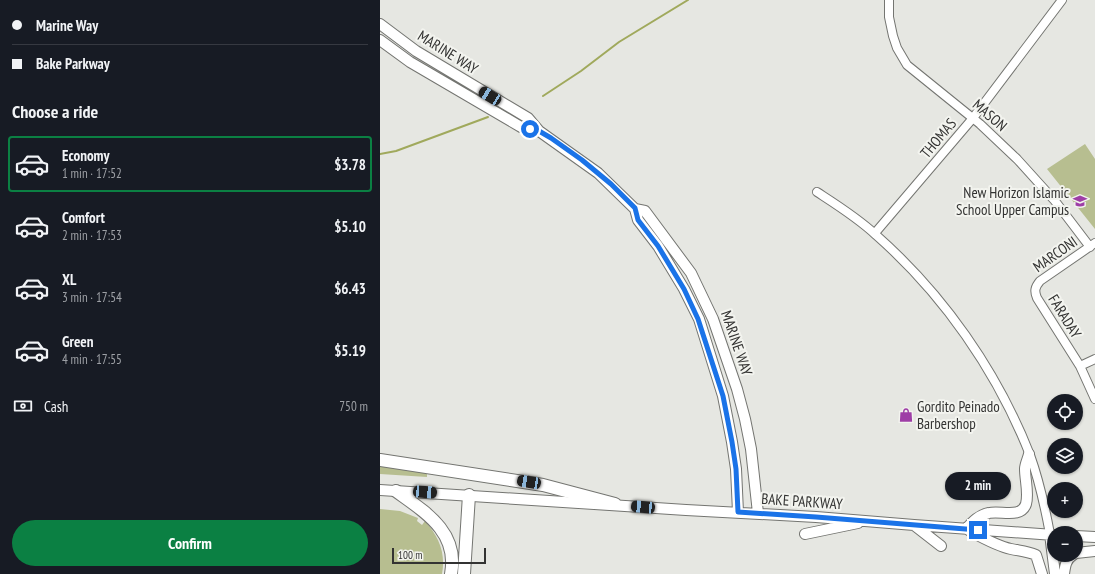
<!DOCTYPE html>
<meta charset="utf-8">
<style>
:root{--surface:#171b24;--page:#20242c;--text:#f1f3f6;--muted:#9ea1a6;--line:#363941;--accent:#0b8043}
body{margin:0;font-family:"PT Sans Narrow",sans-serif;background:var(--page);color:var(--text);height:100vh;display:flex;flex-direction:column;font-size:15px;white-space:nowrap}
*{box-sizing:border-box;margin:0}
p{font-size:13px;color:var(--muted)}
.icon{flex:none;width:22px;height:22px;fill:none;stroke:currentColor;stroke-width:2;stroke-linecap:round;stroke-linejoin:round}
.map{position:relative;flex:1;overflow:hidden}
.drawer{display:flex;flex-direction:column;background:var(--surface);width:380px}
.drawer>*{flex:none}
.banner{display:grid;align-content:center;height:88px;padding:0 12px;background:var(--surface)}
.buttons{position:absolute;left:667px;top:394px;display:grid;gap:8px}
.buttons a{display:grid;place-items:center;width:36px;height:36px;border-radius:50%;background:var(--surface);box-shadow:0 1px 3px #0004;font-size:20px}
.scale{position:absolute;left:12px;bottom:10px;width:94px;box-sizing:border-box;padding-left:4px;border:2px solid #333332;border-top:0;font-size:11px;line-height:14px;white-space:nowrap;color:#333332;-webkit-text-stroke:3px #f3f4ef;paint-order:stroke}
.end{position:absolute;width:18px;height:18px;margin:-9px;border:5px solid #1a73e8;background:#fff;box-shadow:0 0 0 2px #fff}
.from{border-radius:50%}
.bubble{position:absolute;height:28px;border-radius:14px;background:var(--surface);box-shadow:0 1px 3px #0004;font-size:13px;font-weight:800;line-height:28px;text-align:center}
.car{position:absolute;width:12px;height:24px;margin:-12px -6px;border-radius:5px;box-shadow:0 0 3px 1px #0007;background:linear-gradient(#222 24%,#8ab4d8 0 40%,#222 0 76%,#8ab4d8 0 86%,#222 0)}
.banner b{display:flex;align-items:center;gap:14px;height:38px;font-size:15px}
.banner b+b{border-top:1px solid var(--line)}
.banner i{width:10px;height:10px;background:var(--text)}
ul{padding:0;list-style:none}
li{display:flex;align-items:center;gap:12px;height:56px;margin:0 8px 6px;padding:0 4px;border:2px solid transparent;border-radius:4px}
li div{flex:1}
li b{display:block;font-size:15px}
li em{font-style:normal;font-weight:800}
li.current{border-color:var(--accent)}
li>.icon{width:36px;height:36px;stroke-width:1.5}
h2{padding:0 12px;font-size:18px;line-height:48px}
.pay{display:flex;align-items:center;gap:10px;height:44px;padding:0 12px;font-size:15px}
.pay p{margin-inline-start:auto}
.action{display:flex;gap:8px;margin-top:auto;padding:8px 12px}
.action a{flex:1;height:46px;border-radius:24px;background:var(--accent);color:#fff;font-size:16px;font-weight:800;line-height:46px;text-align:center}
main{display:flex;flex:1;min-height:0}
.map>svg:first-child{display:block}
.green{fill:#b7be90}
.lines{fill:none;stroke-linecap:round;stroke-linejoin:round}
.stream{stroke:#a0a95c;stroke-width:2}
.minor-casing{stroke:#747571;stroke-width:10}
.major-casing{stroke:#747571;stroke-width:12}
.highway-casing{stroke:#747571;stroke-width:14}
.minor{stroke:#fff;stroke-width:8}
.major{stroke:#fff;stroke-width:10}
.highway{stroke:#fff;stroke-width:12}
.route{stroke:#1a73e8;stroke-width:5}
.labels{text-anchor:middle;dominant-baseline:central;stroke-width:4;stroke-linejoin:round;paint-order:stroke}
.street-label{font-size:15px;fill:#333332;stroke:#f3f4ef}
.poi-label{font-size:15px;fill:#333332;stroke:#f3f4ef;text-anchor:end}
</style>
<main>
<section class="drawer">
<div class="banner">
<b><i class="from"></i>Marine Way</b>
<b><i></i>Bake Parkway</b>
</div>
<h2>Choose a ride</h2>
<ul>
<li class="current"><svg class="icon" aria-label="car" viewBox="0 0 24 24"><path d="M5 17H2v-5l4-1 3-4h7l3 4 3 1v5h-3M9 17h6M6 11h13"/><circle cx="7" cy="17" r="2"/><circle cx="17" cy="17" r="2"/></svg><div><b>Economy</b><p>1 min · 17:52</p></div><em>$3.78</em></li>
<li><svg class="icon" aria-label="car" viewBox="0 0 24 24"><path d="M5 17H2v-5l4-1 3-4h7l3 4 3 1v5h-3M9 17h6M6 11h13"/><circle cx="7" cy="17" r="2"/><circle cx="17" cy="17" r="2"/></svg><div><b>Comfort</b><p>2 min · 17:53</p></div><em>$5.10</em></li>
<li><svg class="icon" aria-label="car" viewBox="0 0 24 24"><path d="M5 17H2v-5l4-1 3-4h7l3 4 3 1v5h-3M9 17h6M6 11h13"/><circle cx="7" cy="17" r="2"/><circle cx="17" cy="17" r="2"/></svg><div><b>XL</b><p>3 min · 17:54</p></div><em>$6.43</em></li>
<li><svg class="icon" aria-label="car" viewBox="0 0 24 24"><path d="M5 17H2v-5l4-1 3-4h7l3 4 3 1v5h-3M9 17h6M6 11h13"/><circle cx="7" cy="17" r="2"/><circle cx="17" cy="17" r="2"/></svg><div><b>Green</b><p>4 min · 17:55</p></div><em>$5.19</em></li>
</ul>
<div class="pay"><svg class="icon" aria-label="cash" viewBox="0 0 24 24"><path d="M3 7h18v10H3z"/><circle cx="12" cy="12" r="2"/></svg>Cash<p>750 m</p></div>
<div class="action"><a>Confirm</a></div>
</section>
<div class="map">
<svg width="715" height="574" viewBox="0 0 715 574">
<rect width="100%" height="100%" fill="#e6e7e2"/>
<path class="green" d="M 705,144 L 715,159 L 715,229 L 667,169 Z
M 0,464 L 47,471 L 47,477 L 0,474 Z
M 0,509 L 20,511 L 38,518 L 37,521 L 42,525 L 45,521 C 59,537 66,553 62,574 L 0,574 Z"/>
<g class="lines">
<path class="stream" d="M 163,96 L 201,71 L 239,42 L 308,0
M 0,154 L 16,151 L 108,117"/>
<defs>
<path id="minor" d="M 509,0 L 509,17 L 513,36 L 517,48 L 527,65 L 600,124 L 637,159 L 675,201 L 710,247
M 437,192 C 457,205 478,218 496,235 C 563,294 617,371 650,455 C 659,480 665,507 670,534
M 495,233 L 593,118 L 682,0
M 715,243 L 660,281 C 655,287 654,291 657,298 L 700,366 L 715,399
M 700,366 L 715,359"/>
<path id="major" d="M 0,24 L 36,51 L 148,118 L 159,131 L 218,173 L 255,209 L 258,220 L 278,246 L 304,289 L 319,319 L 343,396 L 352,442 L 356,469 L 358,512
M 0,40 L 30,62 L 141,127 L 159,131
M 255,209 L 265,211 L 311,273 L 333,319 L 357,389 L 365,419 L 371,449 L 378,513
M 0,490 L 306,510 L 436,517 L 534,525 L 674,535
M 534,525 L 561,546
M 586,529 C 593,521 599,515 609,513 C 620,510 641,519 646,504 C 649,493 645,480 645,469 C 645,464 648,459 649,454
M 590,531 C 603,538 617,546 631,549 C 641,551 647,551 656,555 L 662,574
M 425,534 L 478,523
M 670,534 L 675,574
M 696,536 L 715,537
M 696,553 L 715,551
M 684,574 C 685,566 686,559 693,555"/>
<path id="highway" d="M 0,460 L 163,485 L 235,504
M 16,491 C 45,512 79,532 71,574
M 84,574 L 89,495"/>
</defs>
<use href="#minor" class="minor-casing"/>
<use href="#major" class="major-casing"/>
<use href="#highway" class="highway-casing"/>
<use href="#minor" class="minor"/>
<use href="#major" class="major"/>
<use href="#highway" class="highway"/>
</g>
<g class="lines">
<path class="route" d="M 150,129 L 159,131 L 171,138 L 202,160 L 231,184 L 255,208 L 258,220 L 278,246 L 304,289 L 318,319 L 343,396 L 352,442 L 356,469 L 358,512 L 436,517 L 598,530"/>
</g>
<defs>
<symbol id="school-bare" viewBox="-9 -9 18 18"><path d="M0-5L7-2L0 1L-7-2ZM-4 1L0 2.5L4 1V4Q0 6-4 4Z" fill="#9e3ea6" stroke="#f3f4ef" stroke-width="2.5" paint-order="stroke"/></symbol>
<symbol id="shop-bare" viewBox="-9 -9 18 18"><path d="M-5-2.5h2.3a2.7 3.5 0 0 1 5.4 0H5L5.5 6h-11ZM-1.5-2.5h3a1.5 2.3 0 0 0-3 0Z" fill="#9e3ea6" stroke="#f3f4ef" stroke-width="2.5" paint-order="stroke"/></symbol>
</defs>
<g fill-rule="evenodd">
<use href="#school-bare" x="690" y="191" width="20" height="20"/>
<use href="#shop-bare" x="516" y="405" width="20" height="20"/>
</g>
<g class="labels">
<g class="street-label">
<text transform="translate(68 52) rotate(32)">MARINE WAY</text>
<text transform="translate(610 115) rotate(41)">MASON</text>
<text transform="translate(558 138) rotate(-50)">THOMAS</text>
<text transform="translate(675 254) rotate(-35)">MARCONI</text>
<text transform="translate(685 316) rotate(58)">FARADAY</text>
<text transform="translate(357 343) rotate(71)">MARINE WAY</text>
<text transform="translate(422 501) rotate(4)">BAKE PARKWAY</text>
</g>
<g class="poi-label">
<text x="689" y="192">New Horizon Islamic<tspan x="689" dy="17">School Upper Campus</tspan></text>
<text x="537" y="406" text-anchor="start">Gordito Peinado<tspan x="537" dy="17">Barbershop</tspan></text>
</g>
</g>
</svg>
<div class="buttons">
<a><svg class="icon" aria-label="locate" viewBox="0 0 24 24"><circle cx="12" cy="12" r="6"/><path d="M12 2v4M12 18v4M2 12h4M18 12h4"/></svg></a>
<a><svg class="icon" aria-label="layers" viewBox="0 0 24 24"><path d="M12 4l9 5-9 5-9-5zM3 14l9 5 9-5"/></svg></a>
<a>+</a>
<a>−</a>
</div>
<div class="scale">100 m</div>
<i class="end from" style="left:150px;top:129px"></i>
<i class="end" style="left:598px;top:530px"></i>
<div class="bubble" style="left:565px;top:472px;width:66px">2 min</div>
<i class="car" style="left:110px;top:96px;rotate:301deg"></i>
<i class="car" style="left:149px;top:482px;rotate:279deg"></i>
<i class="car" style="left:45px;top:492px;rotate:94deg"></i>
<i class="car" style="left:263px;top:507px;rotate:275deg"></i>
</div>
</main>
